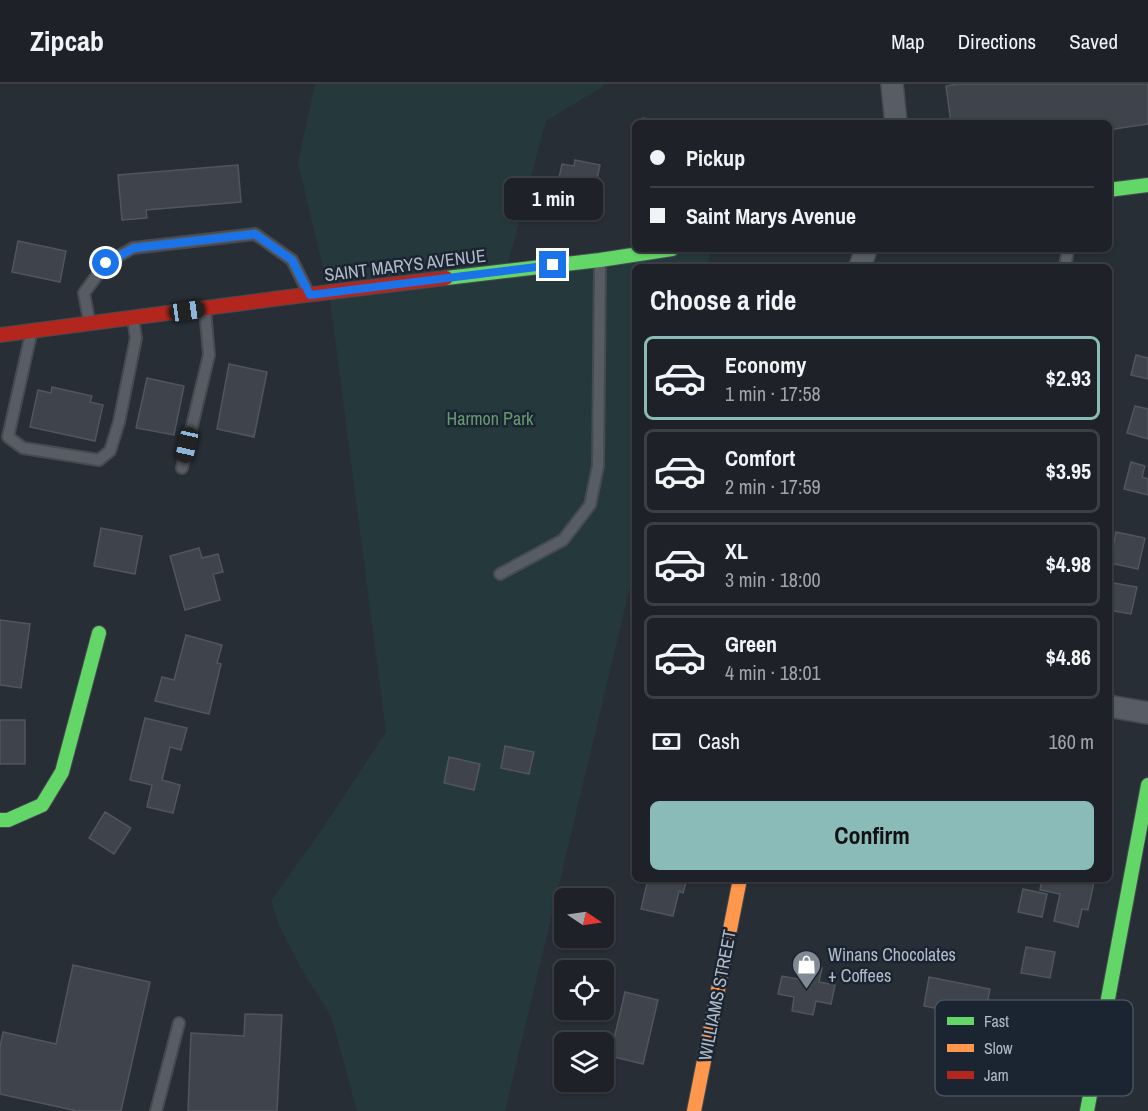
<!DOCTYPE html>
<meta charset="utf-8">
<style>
:root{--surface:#1e2228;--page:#2b2f34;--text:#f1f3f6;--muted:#a1a4a8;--line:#3c3f45;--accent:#8bbbb9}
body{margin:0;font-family:"Archivo Narrow",sans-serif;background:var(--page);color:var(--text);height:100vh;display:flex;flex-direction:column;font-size:22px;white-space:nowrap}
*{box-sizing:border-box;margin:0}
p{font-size:20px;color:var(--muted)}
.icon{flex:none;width:33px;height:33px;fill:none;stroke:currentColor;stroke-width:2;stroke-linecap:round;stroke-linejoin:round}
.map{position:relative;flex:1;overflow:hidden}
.side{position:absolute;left:632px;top:180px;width:480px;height:618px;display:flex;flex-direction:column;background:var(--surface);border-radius:9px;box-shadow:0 2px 4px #0004,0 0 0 2px var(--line)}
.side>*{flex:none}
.hud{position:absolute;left:632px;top:36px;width:480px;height:132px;border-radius:9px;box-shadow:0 2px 4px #0004,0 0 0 2px var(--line);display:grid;align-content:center;height:132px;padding:0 18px;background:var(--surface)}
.needle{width:39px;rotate:103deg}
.fabs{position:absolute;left:554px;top:804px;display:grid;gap:12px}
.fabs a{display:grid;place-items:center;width:60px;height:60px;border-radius:9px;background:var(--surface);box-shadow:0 2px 4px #0004,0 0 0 2px var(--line);font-size:30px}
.end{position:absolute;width:27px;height:27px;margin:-14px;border:8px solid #1a73e8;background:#fff;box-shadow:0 0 0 3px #fff}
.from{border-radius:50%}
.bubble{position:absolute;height:42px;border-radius:9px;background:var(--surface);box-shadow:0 2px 4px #0004,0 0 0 2px var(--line);font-size:20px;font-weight:700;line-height:42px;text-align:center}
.car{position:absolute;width:18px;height:36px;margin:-18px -9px;border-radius:8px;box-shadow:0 0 4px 2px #0007;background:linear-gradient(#222 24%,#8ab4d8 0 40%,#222 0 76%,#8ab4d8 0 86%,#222 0)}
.hud b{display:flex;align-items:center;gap:21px;height:57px;font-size:22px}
.hud b+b{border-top:2px solid var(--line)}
.hud i{width:15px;height:15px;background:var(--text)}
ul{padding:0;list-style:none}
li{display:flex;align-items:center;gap:18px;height:84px;margin:0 12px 9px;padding:0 6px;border:3px solid var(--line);border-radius:9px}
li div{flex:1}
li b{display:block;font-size:22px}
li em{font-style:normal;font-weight:700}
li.active{border-color:var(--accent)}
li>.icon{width:54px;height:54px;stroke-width:1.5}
h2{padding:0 18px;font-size:27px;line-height:72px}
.pay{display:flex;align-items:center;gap:15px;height:66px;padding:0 18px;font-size:22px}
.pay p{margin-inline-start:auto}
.cta{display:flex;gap:12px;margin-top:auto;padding:12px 18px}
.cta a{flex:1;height:69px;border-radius:9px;background:var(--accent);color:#111;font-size:24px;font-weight:700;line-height:69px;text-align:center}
header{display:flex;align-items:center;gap:36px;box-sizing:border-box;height:84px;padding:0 30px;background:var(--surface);border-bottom:2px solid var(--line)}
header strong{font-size:28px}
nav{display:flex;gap:33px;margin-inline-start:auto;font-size:21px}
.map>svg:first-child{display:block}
.green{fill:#25393c}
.building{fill:#3f444c;stroke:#50555e;stroke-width:1.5}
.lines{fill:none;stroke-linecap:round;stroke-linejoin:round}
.lane-casing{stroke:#464a51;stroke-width:14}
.street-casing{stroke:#464a51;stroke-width:24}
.fast-casing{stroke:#464a51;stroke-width:16}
.slow-casing{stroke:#464a51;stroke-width:16}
.jam-casing{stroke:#464a51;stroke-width:16}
.lane{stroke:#585c64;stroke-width:10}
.street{stroke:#585c64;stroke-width:21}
.fast{stroke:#63d668;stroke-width:14}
.slow{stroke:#ff974d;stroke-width:14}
.jam{stroke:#b3261e;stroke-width:14}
.route{stroke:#1a73e8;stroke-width:8}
.labels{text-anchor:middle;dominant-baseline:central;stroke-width:5;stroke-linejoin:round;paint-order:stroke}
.street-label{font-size:18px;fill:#b1bac8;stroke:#1b2431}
.park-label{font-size:18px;fill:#679a72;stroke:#1b2431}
.poi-label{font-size:18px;fill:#b1bac8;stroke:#1b2431;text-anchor:start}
.key{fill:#1b2431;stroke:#48515e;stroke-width:1.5}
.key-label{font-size:16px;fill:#b1bac8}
</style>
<header>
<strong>Zipcab</strong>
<nav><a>Map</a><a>Directions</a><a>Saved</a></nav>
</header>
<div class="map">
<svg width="1148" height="1027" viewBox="0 0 1148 1027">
<rect width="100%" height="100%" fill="#282e36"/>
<path class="green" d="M 315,0 L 603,0 L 602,3 L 546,37 L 506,187 L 672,165 L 711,165 L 707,183 L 634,183 L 634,486 L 505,1027 L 357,1027 L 331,932 L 302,886 L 280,843 L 271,817 L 325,741 L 386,648 L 329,208 L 298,79 Z"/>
<path class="building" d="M 958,0 L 1148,0 L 1148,40 L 1108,46 L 1108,39 L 951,39 L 946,2 Z
M 643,34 L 663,39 L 641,39 Z
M 575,76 L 600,81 L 589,133 L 570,129 L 573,117 L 555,113 L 562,80 L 574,82 Z
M 238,81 L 241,118 L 146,126 L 147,134 L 122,136 L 118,91 Z
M 18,157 L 66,167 L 60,198 L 12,188 Z
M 1136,271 L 1148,274 L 1148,295 L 1131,291 Z
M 229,280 L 267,288 L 254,353 L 217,345 Z
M 147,294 L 184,302 L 174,351 L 136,344 Z
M 52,303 L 92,312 L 90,318 L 103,321 L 95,357 L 30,343 L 38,306 L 51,309 Z
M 1135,322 L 1148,325 L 1148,355 L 1127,349 Z
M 1108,378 L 1113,379 L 1109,400 L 1108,400 Z
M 1131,378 L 1145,382 L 1142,393 L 1148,395 L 1148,411 L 1124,405 Z
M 101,444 L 142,452 L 135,490 L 94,482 Z
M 1116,448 L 1145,454 L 1138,485 L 1110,479 Z
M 199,464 L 202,474 L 218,470 L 223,488 L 213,490 L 220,516 L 185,526 L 170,472 Z
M 1108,498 L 1137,503 L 1131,530 L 1108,526 Z
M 0,536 L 30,540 L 21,604 L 0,601 Z
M 186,551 L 222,561 L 217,579 L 221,580 L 209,630 L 155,617 L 162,593 L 174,596 Z
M 145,634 L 187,644 L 181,666 L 170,663 L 162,696 L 180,701 L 173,729 L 147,723 L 152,701 L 130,696 Z
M 0,636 L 25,636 L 25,680 L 0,680 Z
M 505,662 L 534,668 L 529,690 L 501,684 Z
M 449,673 L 480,680 L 474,706 L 444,699 Z
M 105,728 L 131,744 L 114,770 L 89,754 Z
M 648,795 L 687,795 L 683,809 L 679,807 L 673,832 L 641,825 Z
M 1042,795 L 1082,795 L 1094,798 L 1088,826 L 1082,825 L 1078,843 L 1054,837 L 1060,810 L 1040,806 Z
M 1023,805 L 1047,810 L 1042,833 L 1018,828 Z
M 1026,863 L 1055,868 L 1050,894 L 1021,889 Z
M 801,880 L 822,884 L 819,898 L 835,901 L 831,920 L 816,917 L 813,931 L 792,927 L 794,913 L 778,910 L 782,892 L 798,895 Z
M 73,881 L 150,898 L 121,1027 L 77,1027 L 0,1010 L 0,963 L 3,948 L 56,960 Z
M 929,893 L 990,905 L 984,934 L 924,922 Z
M 625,908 L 658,916 L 643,980 L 610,972 Z
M 245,930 L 282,931 L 277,1027 L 188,1027 L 191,949 L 244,952 Z"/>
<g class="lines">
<defs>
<path id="lane" d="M 1065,183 L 1068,165
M 89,236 L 84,209 L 106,179 L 133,164 L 255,150 L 292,176 L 308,208
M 31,250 L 8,353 L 23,364 L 99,376 L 110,367 L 119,338 L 136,254 L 133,235
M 182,384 L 209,271 L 205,225
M 500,490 L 563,456 L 590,421 L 598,382 L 600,179
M 156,1027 L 179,939"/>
<path id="street" d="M 892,0 L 896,39
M 860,183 L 866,165
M 1108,622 L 1148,629"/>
<path id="fast" d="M 1108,106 L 1148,101
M 446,194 L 600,176 L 672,165
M 0,736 L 8,736 L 42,721 L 62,688 L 99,549
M 1087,1027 L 1148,701"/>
<path id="slow" d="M 694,1027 L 740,795"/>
<path id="jam" d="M 0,251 L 289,213 L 446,194"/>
</defs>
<use href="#lane" class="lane-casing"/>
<use href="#street" class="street-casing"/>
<use href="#fast" class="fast-casing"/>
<use href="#slow" class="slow-casing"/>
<use href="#jam" class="jam-casing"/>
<use href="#lane" class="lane"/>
<use href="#street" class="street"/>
<use href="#fast" class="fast"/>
<use href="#slow" class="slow"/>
<use href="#jam" class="jam"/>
</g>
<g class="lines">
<path class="route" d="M 106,179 L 134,164 L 255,150 L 292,176 L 310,211 L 553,181"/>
</g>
<defs>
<symbol id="shop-pin" viewBox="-11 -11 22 30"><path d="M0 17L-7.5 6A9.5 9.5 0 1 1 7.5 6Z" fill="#818995" stroke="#1b2431"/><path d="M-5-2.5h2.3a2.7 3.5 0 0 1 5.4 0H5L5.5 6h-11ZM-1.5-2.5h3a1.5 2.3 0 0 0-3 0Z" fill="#fff"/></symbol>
</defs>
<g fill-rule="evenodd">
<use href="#shop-pin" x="790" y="864" width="33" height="45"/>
</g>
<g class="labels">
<g class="street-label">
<text transform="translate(405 181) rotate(-7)">SAINT MARYS AVENUE</text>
<text transform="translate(717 911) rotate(-79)">WILLIAMS STREET</text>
</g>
<g class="park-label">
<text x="490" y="334">Harmon Park</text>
</g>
<g class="poi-label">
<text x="828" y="870">Winans Chocolates<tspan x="828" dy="21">+ Coffees</tspan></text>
</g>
</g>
<rect x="935" y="916" width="198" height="96" rx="9" class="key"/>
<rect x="947" y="933" width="27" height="8" fill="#63d668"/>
<rect x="947" y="960" width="27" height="8" fill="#ff974d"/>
<rect x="947" y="987" width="27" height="8" fill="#b3261e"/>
<g class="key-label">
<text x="984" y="943">Fast</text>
<text x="984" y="970">Slow</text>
<text x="984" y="997">Jam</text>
</g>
</svg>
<div class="fabs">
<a><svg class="needle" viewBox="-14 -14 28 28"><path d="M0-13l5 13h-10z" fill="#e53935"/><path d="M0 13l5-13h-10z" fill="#a1a4a8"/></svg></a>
<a><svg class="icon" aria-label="locate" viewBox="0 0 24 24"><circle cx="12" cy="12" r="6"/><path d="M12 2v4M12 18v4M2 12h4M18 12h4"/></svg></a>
<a><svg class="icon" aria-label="layers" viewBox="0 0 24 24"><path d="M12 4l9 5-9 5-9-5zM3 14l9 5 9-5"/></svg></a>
</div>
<i class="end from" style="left:106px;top:179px"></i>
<i class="end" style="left:553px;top:181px"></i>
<div class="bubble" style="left:504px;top:94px;width:99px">1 min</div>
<i class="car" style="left:187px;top:227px;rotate:82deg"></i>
<i class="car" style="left:187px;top:361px;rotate:193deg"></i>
<div class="hud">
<b><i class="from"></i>Pickup</b>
<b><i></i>Saint Marys Avenue</b>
</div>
<section class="side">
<h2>Choose a ride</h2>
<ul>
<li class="active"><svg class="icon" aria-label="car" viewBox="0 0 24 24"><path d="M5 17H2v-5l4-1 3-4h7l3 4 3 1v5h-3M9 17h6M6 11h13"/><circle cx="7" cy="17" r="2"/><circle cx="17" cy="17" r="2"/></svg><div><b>Economy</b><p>1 min · 17:58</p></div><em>$2.93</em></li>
<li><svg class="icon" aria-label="car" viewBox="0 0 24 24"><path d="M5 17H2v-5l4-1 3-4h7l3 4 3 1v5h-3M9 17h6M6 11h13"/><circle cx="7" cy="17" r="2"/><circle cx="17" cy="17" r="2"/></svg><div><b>Comfort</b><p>2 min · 17:59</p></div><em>$3.95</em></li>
<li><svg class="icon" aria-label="car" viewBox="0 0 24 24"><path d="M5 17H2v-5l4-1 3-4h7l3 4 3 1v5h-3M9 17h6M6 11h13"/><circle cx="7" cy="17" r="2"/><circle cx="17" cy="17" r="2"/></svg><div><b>XL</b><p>3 min · 18:00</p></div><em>$4.98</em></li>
<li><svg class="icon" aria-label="car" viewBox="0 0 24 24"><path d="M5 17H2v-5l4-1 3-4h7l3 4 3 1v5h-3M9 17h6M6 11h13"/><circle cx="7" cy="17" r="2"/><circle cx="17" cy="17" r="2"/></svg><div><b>Green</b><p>4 min · 18:01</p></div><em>$4.86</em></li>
</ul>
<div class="pay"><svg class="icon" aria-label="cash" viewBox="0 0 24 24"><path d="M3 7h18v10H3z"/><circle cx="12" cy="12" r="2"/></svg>Cash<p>160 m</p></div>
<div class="cta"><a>Confirm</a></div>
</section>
</div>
